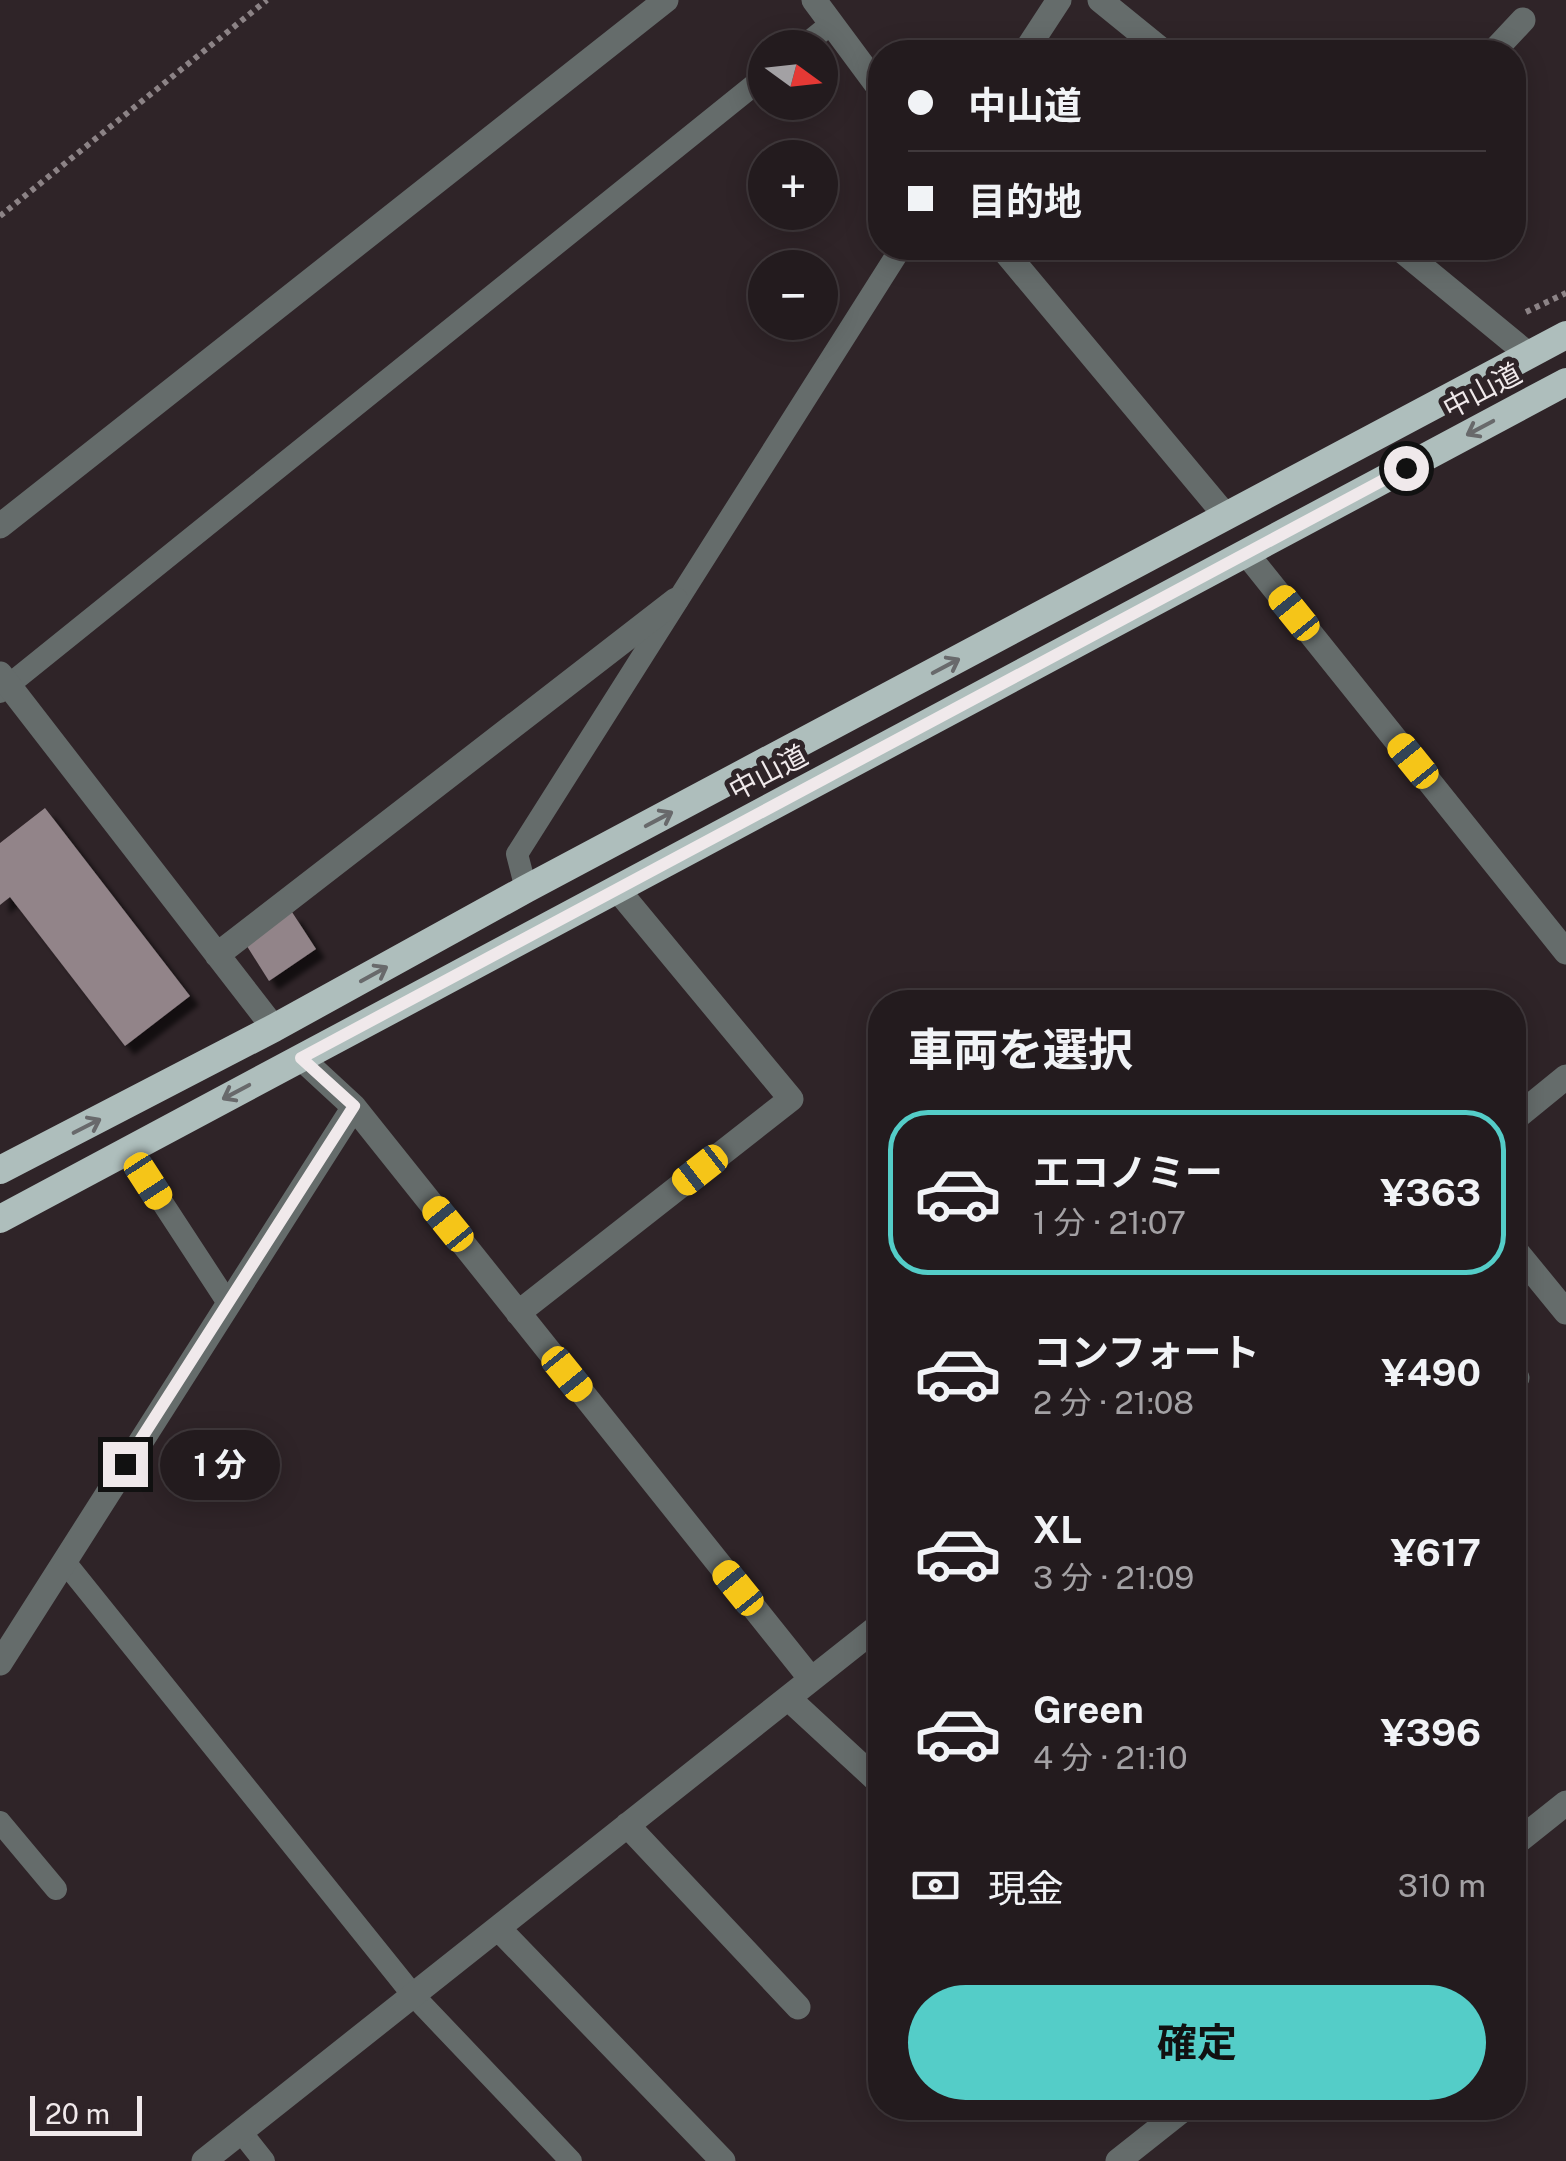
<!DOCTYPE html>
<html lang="ja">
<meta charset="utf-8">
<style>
:root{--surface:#231b1e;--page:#2f282b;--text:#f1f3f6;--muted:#a3a1a4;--line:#40393c;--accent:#54cdc8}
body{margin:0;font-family:"Public Sans","Noto Sans JP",sans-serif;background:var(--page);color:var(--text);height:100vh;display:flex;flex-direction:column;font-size:38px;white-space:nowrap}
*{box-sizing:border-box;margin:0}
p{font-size:32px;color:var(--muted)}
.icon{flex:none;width:55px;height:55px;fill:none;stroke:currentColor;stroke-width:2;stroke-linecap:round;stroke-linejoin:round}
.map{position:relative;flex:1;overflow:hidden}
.details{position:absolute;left:868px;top:990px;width:658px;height:1130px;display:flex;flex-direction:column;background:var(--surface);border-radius:40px;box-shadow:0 5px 25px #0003,0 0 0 2px var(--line)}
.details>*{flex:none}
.banner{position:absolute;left:868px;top:40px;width:658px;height:220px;border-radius:40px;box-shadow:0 5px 25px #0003,0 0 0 2px var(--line);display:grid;align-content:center;height:220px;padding:0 40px;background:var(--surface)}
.needle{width:65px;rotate:105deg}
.fabs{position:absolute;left:748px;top:30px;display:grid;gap:20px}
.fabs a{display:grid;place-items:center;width:90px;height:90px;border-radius:50%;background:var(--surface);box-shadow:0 5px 25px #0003,0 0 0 2px var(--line);font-size:50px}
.scale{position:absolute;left:30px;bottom:25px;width:112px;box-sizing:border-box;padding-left:10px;border:5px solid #f0e9eb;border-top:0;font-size:28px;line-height:35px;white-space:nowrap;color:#f0e9eb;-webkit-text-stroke:8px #2f2428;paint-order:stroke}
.end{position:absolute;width:45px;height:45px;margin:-22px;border:12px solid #f0e9eb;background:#111;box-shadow:0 0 0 5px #111}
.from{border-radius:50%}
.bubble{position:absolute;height:70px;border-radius:35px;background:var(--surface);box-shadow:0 5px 25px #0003,0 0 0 2px var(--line);font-size:32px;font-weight:700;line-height:70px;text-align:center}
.car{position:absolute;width:30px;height:60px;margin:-30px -15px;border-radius:12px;box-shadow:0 0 8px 2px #0007;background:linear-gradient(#f5c518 24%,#345 0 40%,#f5c518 0 76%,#345 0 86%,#f5c518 0)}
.banner b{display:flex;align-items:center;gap:35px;height:95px;font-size:38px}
.banner b+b{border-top:2px solid var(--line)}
.banner i{width:25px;height:25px;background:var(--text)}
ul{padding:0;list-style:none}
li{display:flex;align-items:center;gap:30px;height:165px;margin:0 20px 15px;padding:0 20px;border:5px solid transparent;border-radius:40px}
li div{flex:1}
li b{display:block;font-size:38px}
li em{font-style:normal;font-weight:700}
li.on{border-color:var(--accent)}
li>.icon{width:90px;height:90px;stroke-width:1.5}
h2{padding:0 40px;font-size:45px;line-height:120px}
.pay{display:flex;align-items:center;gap:25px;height:110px;padding:0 40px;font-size:38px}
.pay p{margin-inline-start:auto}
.button{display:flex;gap:20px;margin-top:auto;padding:20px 40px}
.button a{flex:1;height:115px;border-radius:60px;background:var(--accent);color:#111;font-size:40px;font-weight:700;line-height:115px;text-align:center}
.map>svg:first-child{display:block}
.building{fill:#928489;filter:url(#shadow)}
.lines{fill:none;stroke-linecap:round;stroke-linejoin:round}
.path{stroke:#8c8386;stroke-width:6;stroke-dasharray:5 5;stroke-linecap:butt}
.service{stroke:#656c6b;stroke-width:22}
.minor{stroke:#656c6b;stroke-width:25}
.trunk{stroke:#aebebc;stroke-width:28}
.oneway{stroke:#68696b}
.route{stroke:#f0e9eb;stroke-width:12}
.labels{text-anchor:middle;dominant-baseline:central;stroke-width:10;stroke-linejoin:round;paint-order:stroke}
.street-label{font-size:28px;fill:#f0e9eb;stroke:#2f2428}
</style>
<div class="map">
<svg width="1566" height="2161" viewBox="0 0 1566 2161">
<defs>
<filter id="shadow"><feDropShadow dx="9" dy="9" stdDeviation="2.5" flood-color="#0009"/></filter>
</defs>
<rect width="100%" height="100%" fill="#2f2428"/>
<path class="building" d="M 45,808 L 190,996 L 125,1046 L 10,897 L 0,905 L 0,843 Z
M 292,912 L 316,949 L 269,981 L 245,943 Z"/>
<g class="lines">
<path class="path" d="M 0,216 L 267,0
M 1526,312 L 1566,293"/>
<path class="service" d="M 801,48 L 832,23
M 0,692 L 765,76
M 526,889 L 517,854 L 901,248
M 128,1150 L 228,1303
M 64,1561 L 413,1995 L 571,2161
M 0,1822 L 56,1889
M 241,2132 L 264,2161"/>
<path class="minor" d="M 814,0 L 880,89
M 1100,0 L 1164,52
M 1025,52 L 1059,0
M 1493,52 L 1523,20
M 1002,248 L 1226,516
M 1399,248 L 1529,355
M 0,526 L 666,0
M 1246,553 L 1566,952
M 0,674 L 274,1028
M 217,955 L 676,600
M 301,1058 L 354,1107 L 811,1679
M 1512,1121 L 1566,1077
M 1512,1246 L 1566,1312
M 518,1313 L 791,1099 L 617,889
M 1512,1374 L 1517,1378
M 0,1663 L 354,1107
M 788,1698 L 880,1783
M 627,1825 L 798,2007
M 1512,1846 L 1566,1803
M 498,1928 L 723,2161
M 204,2161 L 880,1625
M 1118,2161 L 1185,2108"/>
<path class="trunk" d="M 0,1170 L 274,1028 L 526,889 L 1566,335
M 0,1219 L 1566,382"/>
</g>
<defs><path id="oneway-shaft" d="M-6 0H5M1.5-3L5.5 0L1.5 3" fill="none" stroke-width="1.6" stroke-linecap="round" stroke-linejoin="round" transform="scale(2.5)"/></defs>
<g class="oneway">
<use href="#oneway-shaft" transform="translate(1480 428) rotate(152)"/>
<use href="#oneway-shaft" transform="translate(946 666) rotate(-28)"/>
<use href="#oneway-shaft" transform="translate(659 819) rotate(-28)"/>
<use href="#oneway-shaft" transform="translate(374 974) rotate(-29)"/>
<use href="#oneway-shaft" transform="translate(236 1092) rotate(152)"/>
<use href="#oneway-shaft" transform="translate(87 1126) rotate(-27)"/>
</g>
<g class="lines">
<path class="route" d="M 125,1464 L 354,1106 L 301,1058 L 1406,468"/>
</g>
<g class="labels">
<g class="street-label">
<text transform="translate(1482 390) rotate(-28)">中山道</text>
<text transform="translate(768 772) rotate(-28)">中山道</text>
</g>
</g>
</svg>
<div class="fabs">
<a><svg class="needle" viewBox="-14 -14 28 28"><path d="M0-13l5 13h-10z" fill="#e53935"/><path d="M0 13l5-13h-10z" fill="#a3a1a4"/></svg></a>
<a>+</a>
<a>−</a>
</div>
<div class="scale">20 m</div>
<i class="end from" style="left:1406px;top:468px"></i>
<i class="end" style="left:125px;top:1464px"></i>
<div class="bubble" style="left:160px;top:1430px;width:120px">1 分</div>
<i class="car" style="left:1294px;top:613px;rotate:321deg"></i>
<i class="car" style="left:1413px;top:761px;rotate:321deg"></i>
<i class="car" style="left:700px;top:1170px;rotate:232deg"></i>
<i class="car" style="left:148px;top:1181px;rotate:147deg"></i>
<i class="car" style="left:448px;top:1224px;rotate:321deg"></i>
<i class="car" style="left:567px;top:1374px;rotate:141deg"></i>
<i class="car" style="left:738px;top:1588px;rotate:321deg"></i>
<div class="banner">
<b><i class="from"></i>中山道</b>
<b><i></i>目的地</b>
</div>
<section class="details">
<h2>車両を選択</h2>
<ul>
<li class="on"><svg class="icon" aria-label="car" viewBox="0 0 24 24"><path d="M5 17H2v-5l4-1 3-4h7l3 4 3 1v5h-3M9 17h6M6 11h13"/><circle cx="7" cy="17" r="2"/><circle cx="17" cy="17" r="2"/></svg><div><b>エコノミー</b><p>1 分 · 21:07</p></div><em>¥363</em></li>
<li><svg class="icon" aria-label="car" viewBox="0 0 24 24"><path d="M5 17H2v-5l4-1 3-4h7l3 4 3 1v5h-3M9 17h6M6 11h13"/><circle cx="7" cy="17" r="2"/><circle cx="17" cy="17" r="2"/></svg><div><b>コンフォート</b><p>2 分 · 21:08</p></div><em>¥490</em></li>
<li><svg class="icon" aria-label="car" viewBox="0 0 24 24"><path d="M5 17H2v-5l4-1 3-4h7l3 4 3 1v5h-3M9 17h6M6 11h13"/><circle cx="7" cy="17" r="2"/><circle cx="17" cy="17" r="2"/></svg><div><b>XL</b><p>3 分 · 21:09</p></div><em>¥617</em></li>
<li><svg class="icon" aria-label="car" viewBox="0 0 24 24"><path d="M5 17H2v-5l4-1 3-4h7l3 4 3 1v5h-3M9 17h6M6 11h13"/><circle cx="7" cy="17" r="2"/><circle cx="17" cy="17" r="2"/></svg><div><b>Green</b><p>4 分 · 21:10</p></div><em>¥396</em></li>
</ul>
<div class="pay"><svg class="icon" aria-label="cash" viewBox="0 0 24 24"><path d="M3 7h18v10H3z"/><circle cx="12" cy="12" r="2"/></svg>現金<p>310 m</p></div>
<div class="button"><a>確定</a></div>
</section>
</div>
